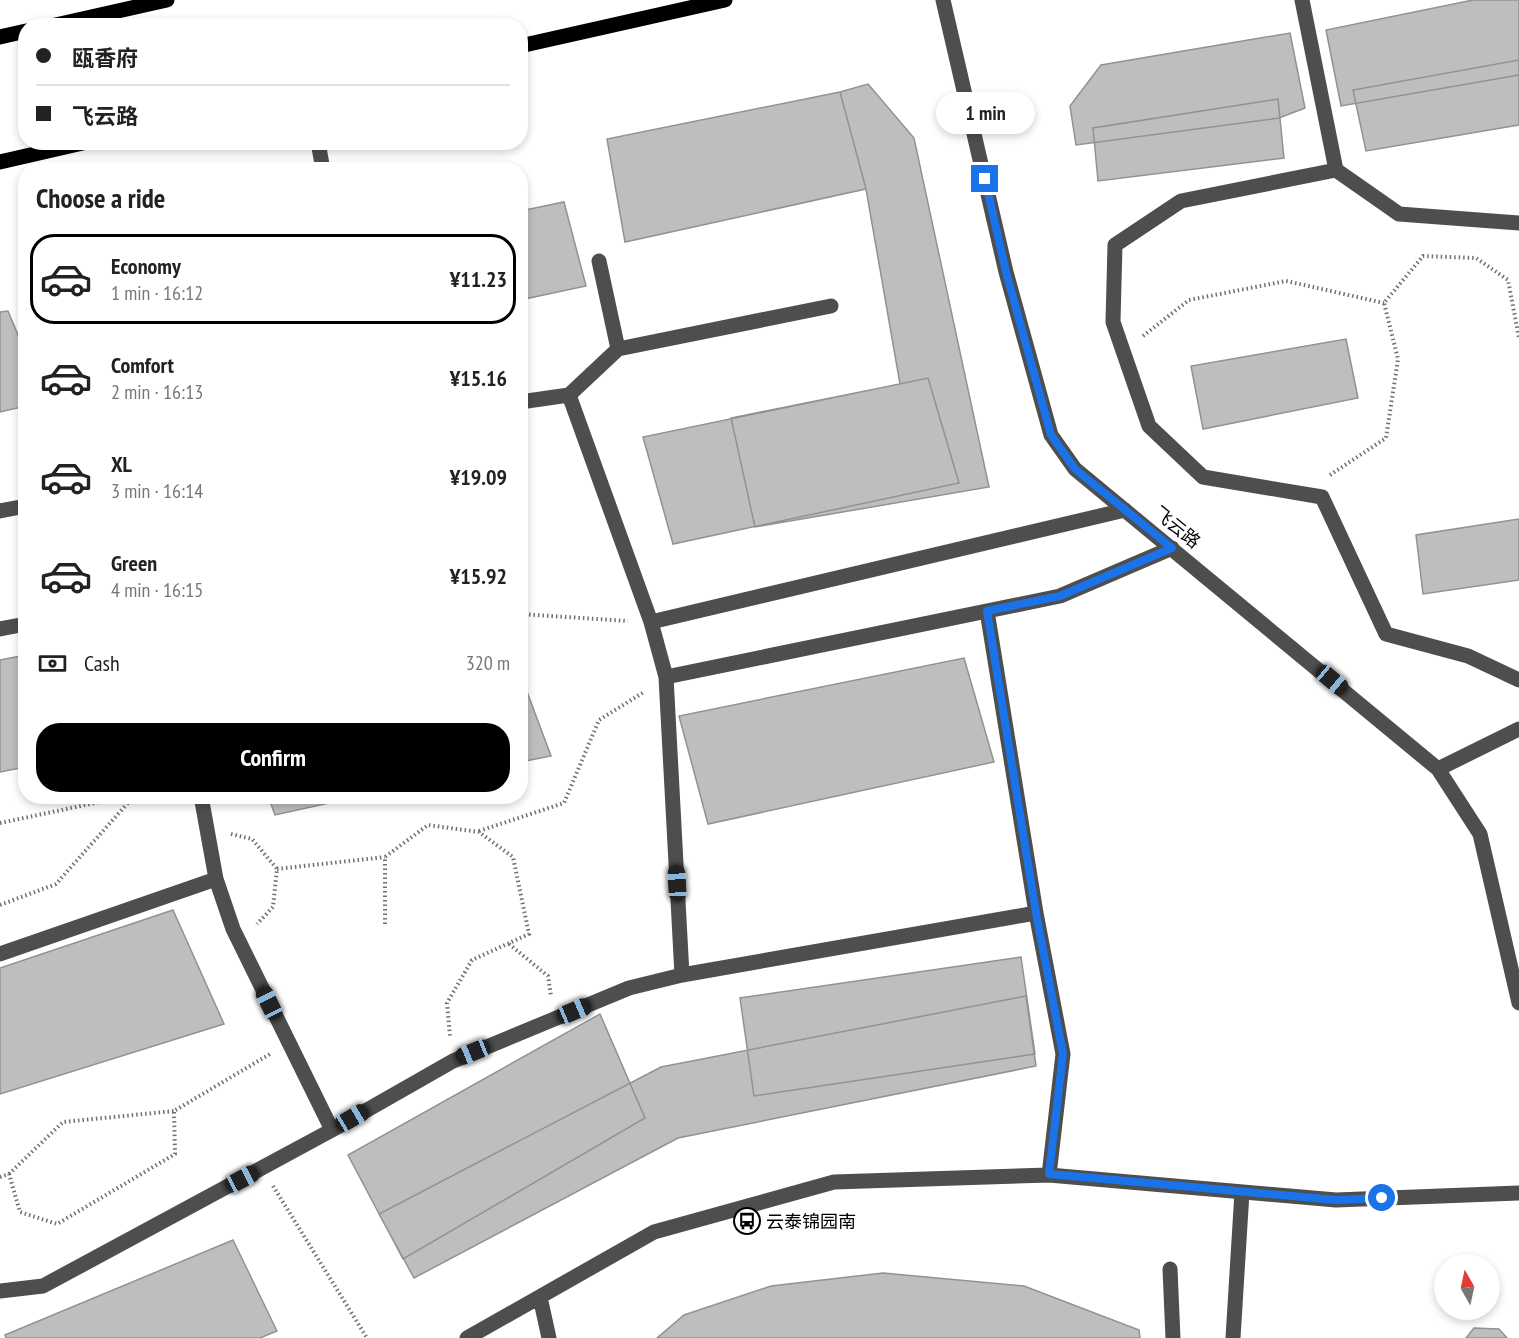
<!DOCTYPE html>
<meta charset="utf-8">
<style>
:root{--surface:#fff;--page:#f2f2f2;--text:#222;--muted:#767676;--line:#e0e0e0;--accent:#000}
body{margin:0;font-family:"PT Sans Narrow","Noto Sans SC",sans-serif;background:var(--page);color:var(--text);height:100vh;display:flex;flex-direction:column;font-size:22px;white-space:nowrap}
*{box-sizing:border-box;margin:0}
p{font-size:20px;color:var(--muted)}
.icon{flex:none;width:33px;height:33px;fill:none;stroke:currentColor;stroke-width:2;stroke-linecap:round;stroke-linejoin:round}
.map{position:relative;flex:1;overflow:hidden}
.drawer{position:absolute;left:18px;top:162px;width:510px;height:642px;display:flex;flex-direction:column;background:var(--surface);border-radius:24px;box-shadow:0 3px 9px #0003}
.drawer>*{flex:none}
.guide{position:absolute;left:18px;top:18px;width:510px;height:132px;border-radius:24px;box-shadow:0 3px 9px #0003;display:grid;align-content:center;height:132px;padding:0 18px;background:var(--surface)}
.needle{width:39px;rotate:351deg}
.buttons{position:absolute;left:1434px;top:1254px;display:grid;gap:12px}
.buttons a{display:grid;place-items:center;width:66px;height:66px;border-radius:50%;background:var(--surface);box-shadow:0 3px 9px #0003;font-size:30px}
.end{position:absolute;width:27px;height:27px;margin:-14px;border:8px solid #1a73e8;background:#fff;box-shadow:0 0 0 3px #fff}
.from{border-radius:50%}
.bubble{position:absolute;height:42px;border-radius:21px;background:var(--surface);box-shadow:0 3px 9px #0003;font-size:20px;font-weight:700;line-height:42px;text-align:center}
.car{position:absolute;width:18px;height:36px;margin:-18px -9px;border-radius:8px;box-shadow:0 0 4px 2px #0007;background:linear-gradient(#222 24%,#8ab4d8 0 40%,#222 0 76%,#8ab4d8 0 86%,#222 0)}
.guide b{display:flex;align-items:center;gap:21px;height:57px;font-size:22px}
.guide b+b{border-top:2px solid var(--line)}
.guide i{width:15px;height:15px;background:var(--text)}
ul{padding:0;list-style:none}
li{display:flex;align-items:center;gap:18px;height:90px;margin:0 12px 9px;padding:0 6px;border:3px solid transparent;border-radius:24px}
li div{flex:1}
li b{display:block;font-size:22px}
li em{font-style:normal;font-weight:700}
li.active{border-color:var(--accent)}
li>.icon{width:54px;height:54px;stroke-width:1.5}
h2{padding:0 18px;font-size:27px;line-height:72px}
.pay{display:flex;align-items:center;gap:15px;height:66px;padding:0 18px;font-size:22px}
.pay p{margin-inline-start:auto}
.cta{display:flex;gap:12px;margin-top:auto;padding:12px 18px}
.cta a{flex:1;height:69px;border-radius:24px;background:var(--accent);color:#fff;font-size:24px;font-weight:700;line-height:69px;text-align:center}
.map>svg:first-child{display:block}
.building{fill:#bebebe;stroke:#929292;stroke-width:1.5}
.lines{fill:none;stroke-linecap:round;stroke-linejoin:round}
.path{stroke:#707070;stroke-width:4;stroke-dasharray:1.5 3;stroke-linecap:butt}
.minor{stroke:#4e4e4e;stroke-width:15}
.major{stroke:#000;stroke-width:15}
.route{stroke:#1a73e8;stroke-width:8}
.labels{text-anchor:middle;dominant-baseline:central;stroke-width:4.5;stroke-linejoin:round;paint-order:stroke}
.street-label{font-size:18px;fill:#000;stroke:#fff}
.poi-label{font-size:18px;fill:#000;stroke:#fff;text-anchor:start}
</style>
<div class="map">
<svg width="1519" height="1338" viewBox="0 0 1519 1338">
<rect width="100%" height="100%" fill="#fff"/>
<path class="building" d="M 1473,0 L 1519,0 L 1519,75 L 1341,106 L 1326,30 Z
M 1290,33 L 1305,108 L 1279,118 L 1076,145 L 1070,106 L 1101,65 Z
M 1519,60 L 1519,125 L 1366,151 L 1353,90 Z
M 868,84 L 914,138 L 989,487 L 755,527 L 731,418 L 900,384 L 866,189 L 625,242 L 607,139 L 840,92 Z
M 840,92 L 866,189 L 625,242 L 607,139 Z
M 1278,99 L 1284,158 L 1098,181 L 1093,128 Z
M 564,202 L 586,286 L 520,300 L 520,211 Z
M 8,311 L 26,354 L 26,406 L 0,412 L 0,312 Z
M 1346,339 L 1358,398 L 1203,429 L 1191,366 Z
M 928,378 L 959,483 L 673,544 L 643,437 Z
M 1519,519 L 1519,580 L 1423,594 L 1416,535 Z
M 26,655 L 26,767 L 0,772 L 0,660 Z
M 964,658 L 994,762 L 708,824 L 679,716 Z
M 520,673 L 551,756 L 520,762 Z
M 268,796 L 361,796 L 275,815 Z
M 173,910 L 224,1024 L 0,1094 L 0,968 Z
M 1021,957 L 1035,1054 L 754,1096 L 740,998 Z
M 1026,996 L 1036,1066 L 678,1138 L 414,1278 L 379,1214 L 661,1067 Z
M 600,1014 L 645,1118 L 403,1259 L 348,1155 Z
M 233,1240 L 277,1331 L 260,1338 L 6,1338 L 5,1335 Z
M 883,1273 L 1024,1286 L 1139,1330 L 1140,1338 L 657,1338 L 684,1315 L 771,1286 Z
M 1474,1328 L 1499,1329 L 1507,1338 L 1466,1338 Z"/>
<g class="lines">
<path class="path" d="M 1143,336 L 1189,300 L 1286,281 L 1384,303
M 1330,475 L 1386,438 L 1398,359 L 1384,303 L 1423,256 L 1476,258 L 1508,280 L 1519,338
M 520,614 L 628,621
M 0,823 L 128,796
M 479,831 L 564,803 L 599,720 L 644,692
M 231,834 L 252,839 L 277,869 L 273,907 L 257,924
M 277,869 L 385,857
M 0,905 L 56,884 L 134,796
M 385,924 L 385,857 L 428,825 L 479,832 L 513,857 L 529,934 L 472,960 L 447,1003 L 450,1036
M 509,944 L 548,976 L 551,996
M 9,1174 L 63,1122 L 174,1111
M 0,1177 L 9,1174 L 20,1212 L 57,1224 L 175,1154 L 174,1111 L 270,1054
M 273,1186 L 367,1338"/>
<path class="minor" d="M 943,0 L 1006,272 L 1051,435 L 1075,469 L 1438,769 L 1480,834 L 1519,1003
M 1302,0 L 1336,170 L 1399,214 L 1519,223
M 318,142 L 323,170
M 1336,170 L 1181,201 L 1115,245 L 1113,322 L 1149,426 L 1203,477 L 1322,497 L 1386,634 L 1468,656 L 1519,680
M 599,261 L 618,349
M 569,395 L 651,622 L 666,677 L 682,975
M 520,402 L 569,395 L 618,349 L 831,306
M 0,511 L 26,506
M 987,611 L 1036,913 L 1063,1054 L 1049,1175
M 651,622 L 1125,510
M 0,629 L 26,624
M 666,677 L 1060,596 L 1172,548
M 1438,769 L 1519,729
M 201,796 L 216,879 L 233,929 L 332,1130
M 0,954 L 216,879
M 1170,1269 L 1173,1338
M 0,1291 L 43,1286 L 332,1130 L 453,1061 L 629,988 L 682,975 L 1036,913
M 540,1297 L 549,1338
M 467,1338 L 654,1232 L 834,1182 L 1049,1175 L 1336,1200 L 1519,1193
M 1233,1338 L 1242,1192"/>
<path class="major" d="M 51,26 L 167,0
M 0,37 L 26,31
M 520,46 L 725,0
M 0,162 L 87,142"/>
</g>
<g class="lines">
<path class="route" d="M 985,179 L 1006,272 L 1051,435 L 1075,469 L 1172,548 L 1060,596 L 987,611 L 1036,913 L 1063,1054 L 1049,1174 L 1336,1200 L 1382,1198"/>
</g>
<defs>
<symbol id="bus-ring" viewBox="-11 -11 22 22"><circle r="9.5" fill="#fff" stroke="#000" stroke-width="1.5"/><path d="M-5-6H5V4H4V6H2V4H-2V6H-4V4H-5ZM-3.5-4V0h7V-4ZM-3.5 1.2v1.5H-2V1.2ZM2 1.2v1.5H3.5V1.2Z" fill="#000"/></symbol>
</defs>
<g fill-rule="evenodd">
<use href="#bus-ring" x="732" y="1206" width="30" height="30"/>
</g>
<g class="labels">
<g class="street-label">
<text transform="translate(1177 527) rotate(39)">飞云路</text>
</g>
<g class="poi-label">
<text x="766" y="1221">云泰锦园南</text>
</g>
</g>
</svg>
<div class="buttons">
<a><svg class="needle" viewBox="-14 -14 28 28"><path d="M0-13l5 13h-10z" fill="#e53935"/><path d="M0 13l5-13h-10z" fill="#767676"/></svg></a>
</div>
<i class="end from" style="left:1382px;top:1198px"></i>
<i class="end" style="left:985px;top:179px"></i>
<div class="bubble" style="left:936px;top:92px;width:99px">1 min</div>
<i class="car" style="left:1332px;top:680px;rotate:130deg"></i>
<i class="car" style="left:677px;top:883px;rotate:357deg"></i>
<i class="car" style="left:269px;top:1003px;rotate:334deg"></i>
<i class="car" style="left:574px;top:1011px;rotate:67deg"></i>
<i class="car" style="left:473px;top:1052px;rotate:248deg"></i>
<i class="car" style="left:352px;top:1118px;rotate:60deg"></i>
<i class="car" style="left:242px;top:1179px;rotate:62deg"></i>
<div class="guide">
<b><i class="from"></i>瓯香府</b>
<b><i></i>飞云路</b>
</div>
<section class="drawer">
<h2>Choose a ride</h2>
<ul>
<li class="active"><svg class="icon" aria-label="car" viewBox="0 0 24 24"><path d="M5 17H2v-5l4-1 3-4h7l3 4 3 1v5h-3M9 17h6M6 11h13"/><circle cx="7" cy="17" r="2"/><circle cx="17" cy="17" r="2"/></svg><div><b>Economy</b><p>1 min · 16:12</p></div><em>¥11.23</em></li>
<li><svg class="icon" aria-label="car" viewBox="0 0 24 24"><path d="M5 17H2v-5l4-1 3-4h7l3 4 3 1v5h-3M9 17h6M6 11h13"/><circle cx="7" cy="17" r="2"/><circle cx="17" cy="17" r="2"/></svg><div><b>Comfort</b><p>2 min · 16:13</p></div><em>¥15.16</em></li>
<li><svg class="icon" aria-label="car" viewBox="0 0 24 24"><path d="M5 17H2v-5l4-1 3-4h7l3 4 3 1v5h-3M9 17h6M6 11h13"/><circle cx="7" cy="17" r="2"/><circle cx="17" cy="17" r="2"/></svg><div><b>XL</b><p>3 min · 16:14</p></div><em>¥19.09</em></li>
<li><svg class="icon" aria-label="car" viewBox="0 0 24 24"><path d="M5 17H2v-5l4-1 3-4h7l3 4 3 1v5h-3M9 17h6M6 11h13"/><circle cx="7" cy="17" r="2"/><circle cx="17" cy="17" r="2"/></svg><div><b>Green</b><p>4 min · 16:15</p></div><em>¥15.92</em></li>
</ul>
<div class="pay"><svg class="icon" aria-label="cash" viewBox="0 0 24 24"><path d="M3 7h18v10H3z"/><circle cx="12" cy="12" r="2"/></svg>Cash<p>320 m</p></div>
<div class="cta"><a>Confirm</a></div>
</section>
</div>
